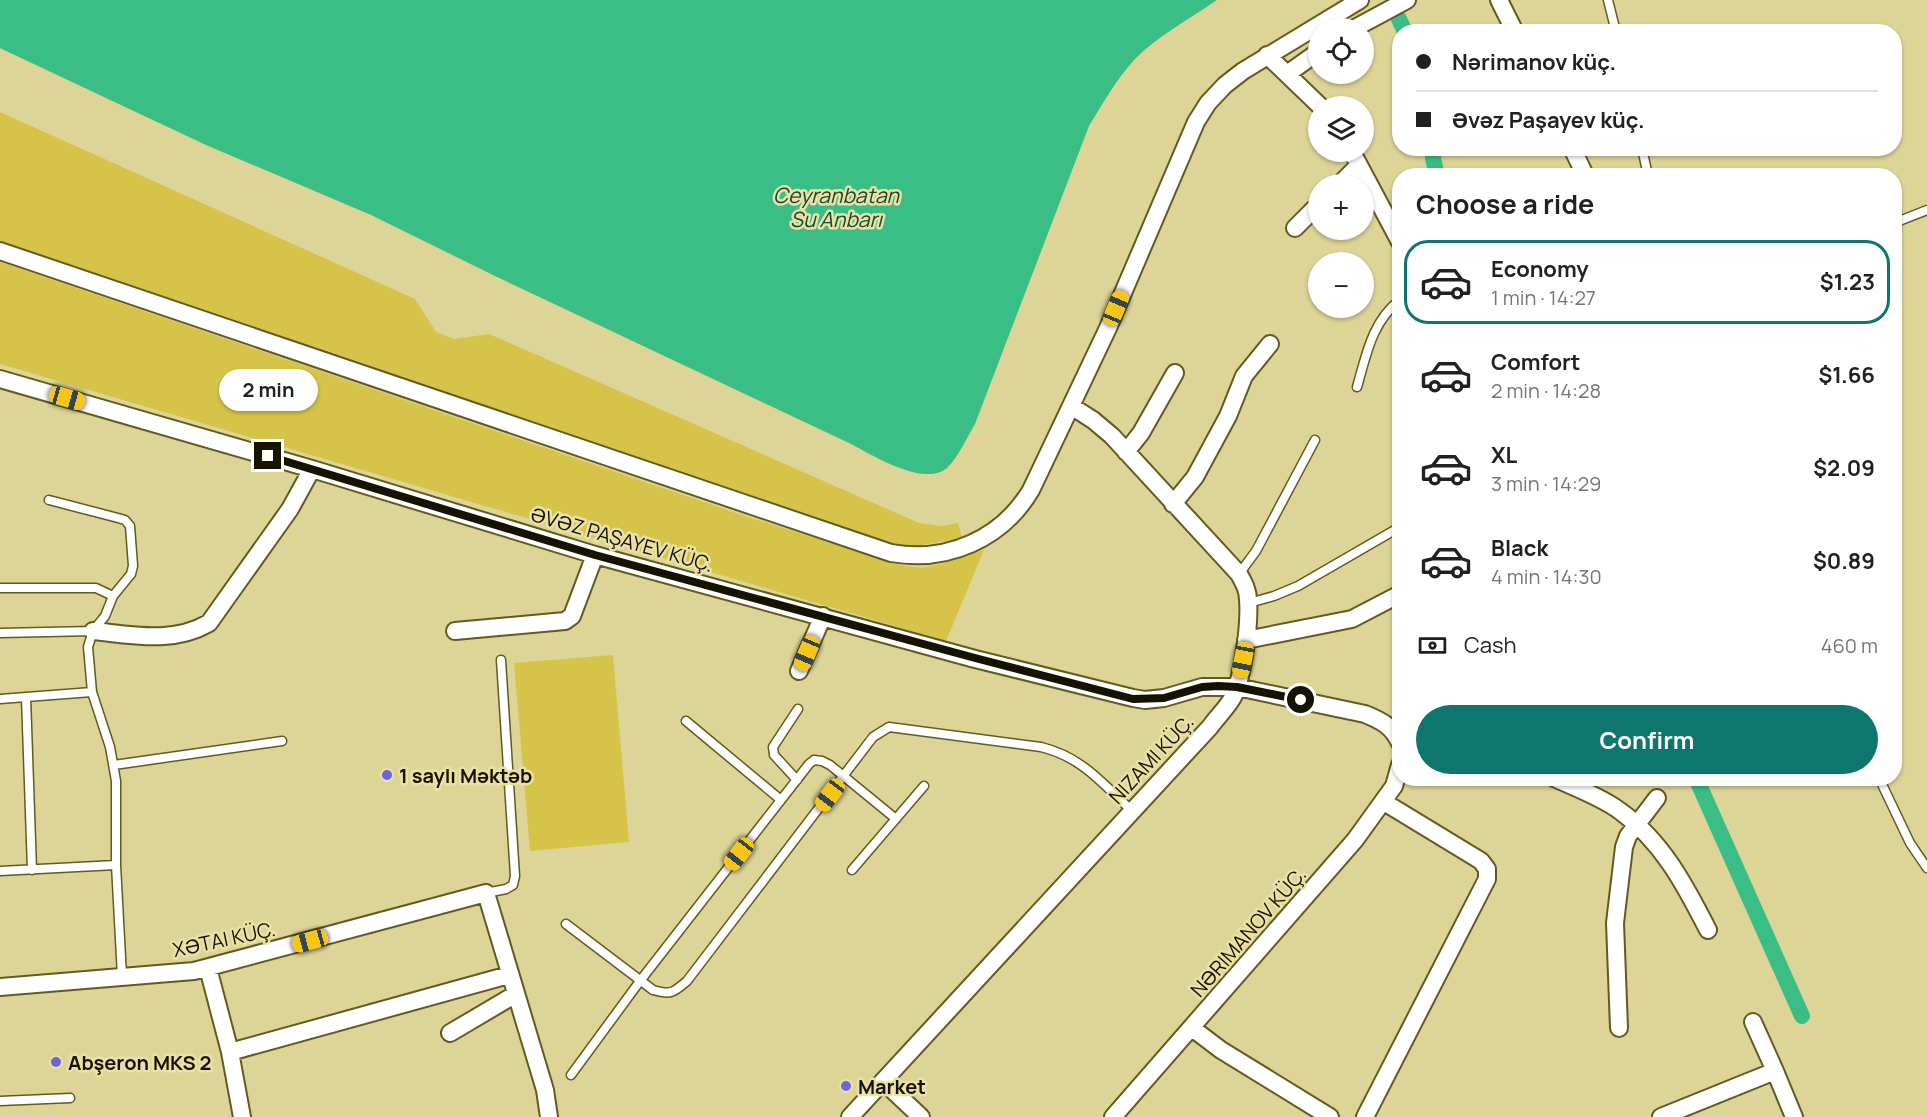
<!DOCTYPE html>
<meta charset="utf-8">
<style>
:root{--surface:#fff;--page:#f2f2f2;--text:#202124;--muted:#757577;--line:#e0e0e0;--accent:#0f766e}
body{margin:0;font-family:Manrope,sans-serif;background:var(--page);color:var(--text);height:100vh;display:flex;flex-direction:column;font-size:22px;white-space:nowrap}
*{box-sizing:border-box;margin:0}
p{font-size:20px;color:var(--muted)}
.icon{flex:none;width:33px;height:33px;fill:none;stroke:currentColor;stroke-width:2;stroke-linecap:round;stroke-linejoin:round}
.map{position:relative;flex:1;overflow:hidden}
.panel{position:absolute;left:1392px;top:168px;width:510px;height:618px;display:flex;flex-direction:column;background:var(--surface);border-radius:24px;box-shadow:0 2px 4px #0004}
.panel>*{flex:none}
.hud{position:absolute;left:1392px;top:24px;width:510px;height:132px;border-radius:24px;box-shadow:0 2px 4px #0004;display:grid;align-content:center;height:132px;padding:0 24px;background:var(--surface)}
.tools{position:absolute;left:1308px;top:18px;display:grid;gap:12px}
.tools a{display:grid;place-items:center;width:66px;height:66px;border-radius:50%;background:var(--surface);box-shadow:0 2px 4px #0004;font-size:30px}
.end{position:absolute;width:27px;height:27px;margin:-14px;border:8px solid #161200;background:#fff;box-shadow:0 0 0 3px #fff}
.from{border-radius:50%}
.bubble{position:absolute;height:42px;border-radius:21px;background:var(--surface);box-shadow:0 2px 4px #0004;font-size:20px;font-weight:700;line-height:42px;text-align:center}
.car{position:absolute;width:18px;height:36px;margin:-18px -9px;border-radius:8px;box-shadow:0 0 4px 2px #0007;background:linear-gradient(#f5c518 24%,#345 0 40%,#f5c518 0 76%,#345 0 86%,#f5c518 0)}
.hud b{display:flex;align-items:center;gap:21px;height:57px;font-size:22px}
.hud b+b{border-top:2px solid var(--line)}
.hud i{width:15px;height:15px;background:var(--text)}
ul{padding:0;list-style:none}
li{display:flex;align-items:center;gap:18px;height:84px;margin:0 12px 9px;padding:0 12px;border:3px solid transparent;border-radius:24px}
li div{flex:1}
li b{display:block;font-size:22px}
li em{font-style:normal;font-weight:700}
li.current{border-color:var(--accent)}
li>.icon{width:54px;height:54px;stroke-width:1.5}
h2{padding:0 24px;font-size:27px;line-height:72px}
.pay{display:flex;align-items:center;gap:15px;height:66px;padding:0 24px;font-size:22px}
.pay p{margin-inline-start:auto}
.cta{display:flex;gap:12px;margin-top:auto;padding:12px 24px}
.cta a{flex:1;height:69px;border-radius:36px;background:var(--accent);color:#fff;font-size:24px;font-weight:700;line-height:69px;text-align:center}
.map>svg:first-child{display:block}
.green{fill:#d6c44a}
.water{fill:#3abe85}
.lines{fill:none;stroke-linecap:round;stroke-linejoin:round}
.canal{stroke:#3abe85;stroke-width:16}
.service-casing{stroke:#635a1e;stroke-width:11}
.minor-casing{stroke:#635a1e;stroke-width:20}
.service{stroke:#fff;stroke-width:8}
.minor{stroke:#fff;stroke-width:16}
.route{stroke:#161200;stroke-width:8}
.poi-dot{fill:#6965de;stroke:#ebe1a4;stroke-width:2}
.labels{text-anchor:middle;dominant-baseline:central;stroke-width:5;stroke-linejoin:round;paint-order:stroke}
.street-label{font-size:20px;fill:#161200;stroke:#ebe1a4}
.poi-label{font-size:20px;font-weight:bold;fill:#161200;stroke:#ebe1a4;text-anchor:start}
.water-label{font-size:21px;font-style:italic;fill:#144831;stroke:#ebe1a4}
</style>
<div class="map">
<svg width="1927" height="1117" viewBox="0 0 1927 1117">
<rect width="100%" height="100%" fill="#ddd497"/>
<path class="green" d="M 0,112 L 415,299 L 436,332 L 454,339 L 489,334 L 919,523 L 942,526 L 958,523 L 962,538 L 916,546 L 893,545 L 442,390 L 0,241 Z
M 0,262 L 739,514 L 900,565 L 923,568 L 952,561 L 984,550 L 946,641 L 0,364 Z
M 613,655 L 629,842 L 530,851 L 514,663 Z"/>
<path class="water" d="M 0,0 L 1217,0 C 1190,19 1157,36 1134,60 C 1116,80 1103,103 1089,126 L 975,424 C 967,437 959,456 948,467 C 925,489 871,454 849,443 L 495,276 L 371,215 L 206,145 L 4,50 L 0,48 Z"/>
<g class="lines">
<path class="canal" d="M 1399,19 L 1405,32
M 1434,148 L 1433,158 L 1437,176
M 1696,778 L 1802,1016"/>
<defs>
<path id="service" d="M 1608,0 L 1616,32
M 1642,148 L 1648,176
M 1894,223 L 1927,210
M 1357,387 C 1366,356 1372,321 1400,300
M 49,500 L 118,518 L 125,520 L 130,526 L 133,566 L 131,574 L 113,596 L 105,616 L 93,631 L 88,647 L 92,692 L 110,747 L 116,781 L 116,865 L 122,976
M 1239,574 L 1256,551 L 1315,440
M 0,588 L 96,588 L 113,596
M 1249,603 L 1274,596 L 1298,586 L 1400,527
M 0,633 L 93,631
M 26,697 L 32,870
M 0,699 L 92,692
M 686,721 L 781,800
M 114,765 L 282,741
M 1879,778 L 1910,843 L 1927,868
M 797,780 L 774,755 L 773,747 L 798,709
M 852,870 L 924,786
M 0,871 L 116,865
M 486,893 L 506,889 L 513,885 L 515,876 L 501,660
M 566,924 L 653,990 C 671,995 673,993 687,981 L 873,737 L 889,727 L 1041,747 C 1082,757 1102,783 1131,810
M 571,1075 L 640,981 L 809,764 L 814,760 L 822,761 L 830,765 L 896,819
M 0,1101 L 70,1098"/>
<path id="minor" d="M 1499,0 L 1515,32
M 1355,28 L 1407,0
M 1267,55 L 1320,106
M 1287,74 L 1318,52
M 1572,148 L 1585,175
M 1352,152 L 1400,242
M 1340,184 L 1359,165
M 1295,228 L 1318,205
M 0,251 L 891,553 C 947,563 1002,539 1031,490 L 1108,328 L 1196,122 L 1208,103 L 1225,85 L 1243,71 L 1360,0
M 0,379 L 312,469 L 595,555 L 975,659 L 1133,698 L 1145,700 L 1164,698 L 1202,687 L 1237,687 L 1365,714 C 1382,721 1392,726 1400,743
M 1126,452 L 1141,433 L 1175,373
M 1173,504 L 1195,477 L 1228,416 L 1244,376 L 1270,344
M 93,631 C 133,635 173,644 209,623 L 290,509 L 312,469
M 455,631 L 565,621 L 572,616 L 595,555
M 1246,640 L 1352,619 L 1400,594
M 799,671 L 823,616
M 1554,778 C 1576,788 1601,797 1620,811 C 1662,841 1685,885 1708,930
M 208,968 L 230,1052 L 242,1117
M 0,987 L 194,971 L 486,893 L 545,1090 L 549,1117
M 1753,1022 L 1775,1071
M 1192,1028 L 1221,1050 L 1330,1117
M 1619,1028 L 1615,923 L 1624,847 L 1628,836 L 1657,798
M 450,1033 L 516,994
M 230,1052 L 509,975
M 883,1081 L 921,1117
M 850,1117 L 1210,727 C 1217,717 1227,708 1233,697 C 1243,677 1250,623 1248,600 C 1248,590 1244,583 1239,574 L 1112,436 L 1093,420 L 1071,406
M 1113,1117 L 1355,840 L 1394,786 L 1400,765
M 1365,1117 L 1487,879 L 1487,869 L 1481,861 L 1384,802
M 1661,1117 L 1775,1071 L 1794,1117"/>
</defs>
<use href="#service" class="service-casing"/>
<use href="#minor" class="minor-casing"/>
<use href="#service" class="service"/>
<use href="#minor" class="minor"/>
</g>
<g class="lines">
<path class="route" d="M 268,456 L 595,555 L 975,658 L 1133,699 L 1164,698 L 1202,687 L 1218,686 L 1237,687 L 1301,700"/>
</g>
<g class="poi-dot">
<circle cx="387" cy="775" r="6"/>
<circle cx="56" cy="1062" r="6"/>
<circle cx="846" cy="1086" r="6"/>
</g>
<g class="labels">
<g class="street-label">
<text transform="translate(622 539) rotate(16)">ƏVƏZ PAŞAYEV KÜÇ.</text>
<text transform="translate(1151 759) rotate(-47)">NIZAMI KÜÇ.</text>
<text transform="translate(1248 932) rotate(-49)">NƏRIMANOV KÜÇ.</text>
<text transform="translate(224 939) rotate(-12)">XƏTAI KÜÇ.</text>
</g>
<g class="poi-label">
<text x="399" y="775">1 saylı Məktəb</text>
<text x="68" y="1062">Abşeron MKS 2</text>
<text x="858" y="1086">Market</text>
</g>
<g class="water-label">
<text x="836" y="195">Ceyranbatan<tspan x="836" dy="24">Su Anbarı</tspan></text>
</g>
</g>
</svg>
<div class="tools">
<a><svg class="icon" aria-label="locate" viewBox="0 0 24 24"><circle cx="12" cy="12" r="6"/><path d="M12 2v4M12 18v4M2 12h4M18 12h4"/></svg></a>
<a><svg class="icon" aria-label="layers" viewBox="0 0 24 24"><path d="M12 4l9 5-9 5-9-5zM3 14l9 5 9-5"/></svg></a>
<a>+</a>
<a>−</a>
</div>
<i class="end from" style="left:1301px;top:700px"></i>
<i class="end" style="left:268px;top:456px"></i>
<div class="bubble" style="left:219px;top:369px;width:99px">2 min</div>
<i class="car" style="left:1116px;top:308px;rotate:23deg"></i>
<i class="car" style="left:67px;top:398px;rotate:106deg"></i>
<i class="car" style="left:807px;top:653px;rotate:203deg"></i>
<i class="car" style="left:1243px;top:660px;rotate:191deg"></i>
<i class="car" style="left:830px;top:795px;rotate:217deg"></i>
<i class="car" style="left:739px;top:854px;rotate:218deg"></i>
<i class="car" style="left:310px;top:941px;rotate:255deg"></i>
<div class="hud">
<b><i class="from"></i>Nərimanov küç.</b>
<b><i></i>Əvəz Paşayev küç.</b>
</div>
<section class="panel">
<h2>Choose a ride</h2>
<ul>
<li class="current"><svg class="icon" aria-label="car" viewBox="0 0 24 24"><path d="M5 17H2v-5l4-1 3-4h7l3 4 3 1v5h-3M9 17h6M6 11h13"/><circle cx="7" cy="17" r="2"/><circle cx="17" cy="17" r="2"/></svg><div><b>Economy</b><p>1 min · 14:27</p></div><em>$1.23</em></li>
<li><svg class="icon" aria-label="car" viewBox="0 0 24 24"><path d="M5 17H2v-5l4-1 3-4h7l3 4 3 1v5h-3M9 17h6M6 11h13"/><circle cx="7" cy="17" r="2"/><circle cx="17" cy="17" r="2"/></svg><div><b>Comfort</b><p>2 min · 14:28</p></div><em>$1.66</em></li>
<li><svg class="icon" aria-label="car" viewBox="0 0 24 24"><path d="M5 17H2v-5l4-1 3-4h7l3 4 3 1v5h-3M9 17h6M6 11h13"/><circle cx="7" cy="17" r="2"/><circle cx="17" cy="17" r="2"/></svg><div><b>XL</b><p>3 min · 14:29</p></div><em>$2.09</em></li>
<li><svg class="icon" aria-label="car" viewBox="0 0 24 24"><path d="M5 17H2v-5l4-1 3-4h7l3 4 3 1v5h-3M9 17h6M6 11h13"/><circle cx="7" cy="17" r="2"/><circle cx="17" cy="17" r="2"/></svg><div><b>Black</b><p>4 min · 14:30</p></div><em>$0.89</em></li>
</ul>
<div class="pay"><svg class="icon" aria-label="cash" viewBox="0 0 24 24"><path d="M3 7h18v10H3z"/><circle cx="12" cy="12" r="2"/></svg>Cash<p>460 m</p></div>
<div class="cta"><a>Confirm</a></div>
</section>
</div>
